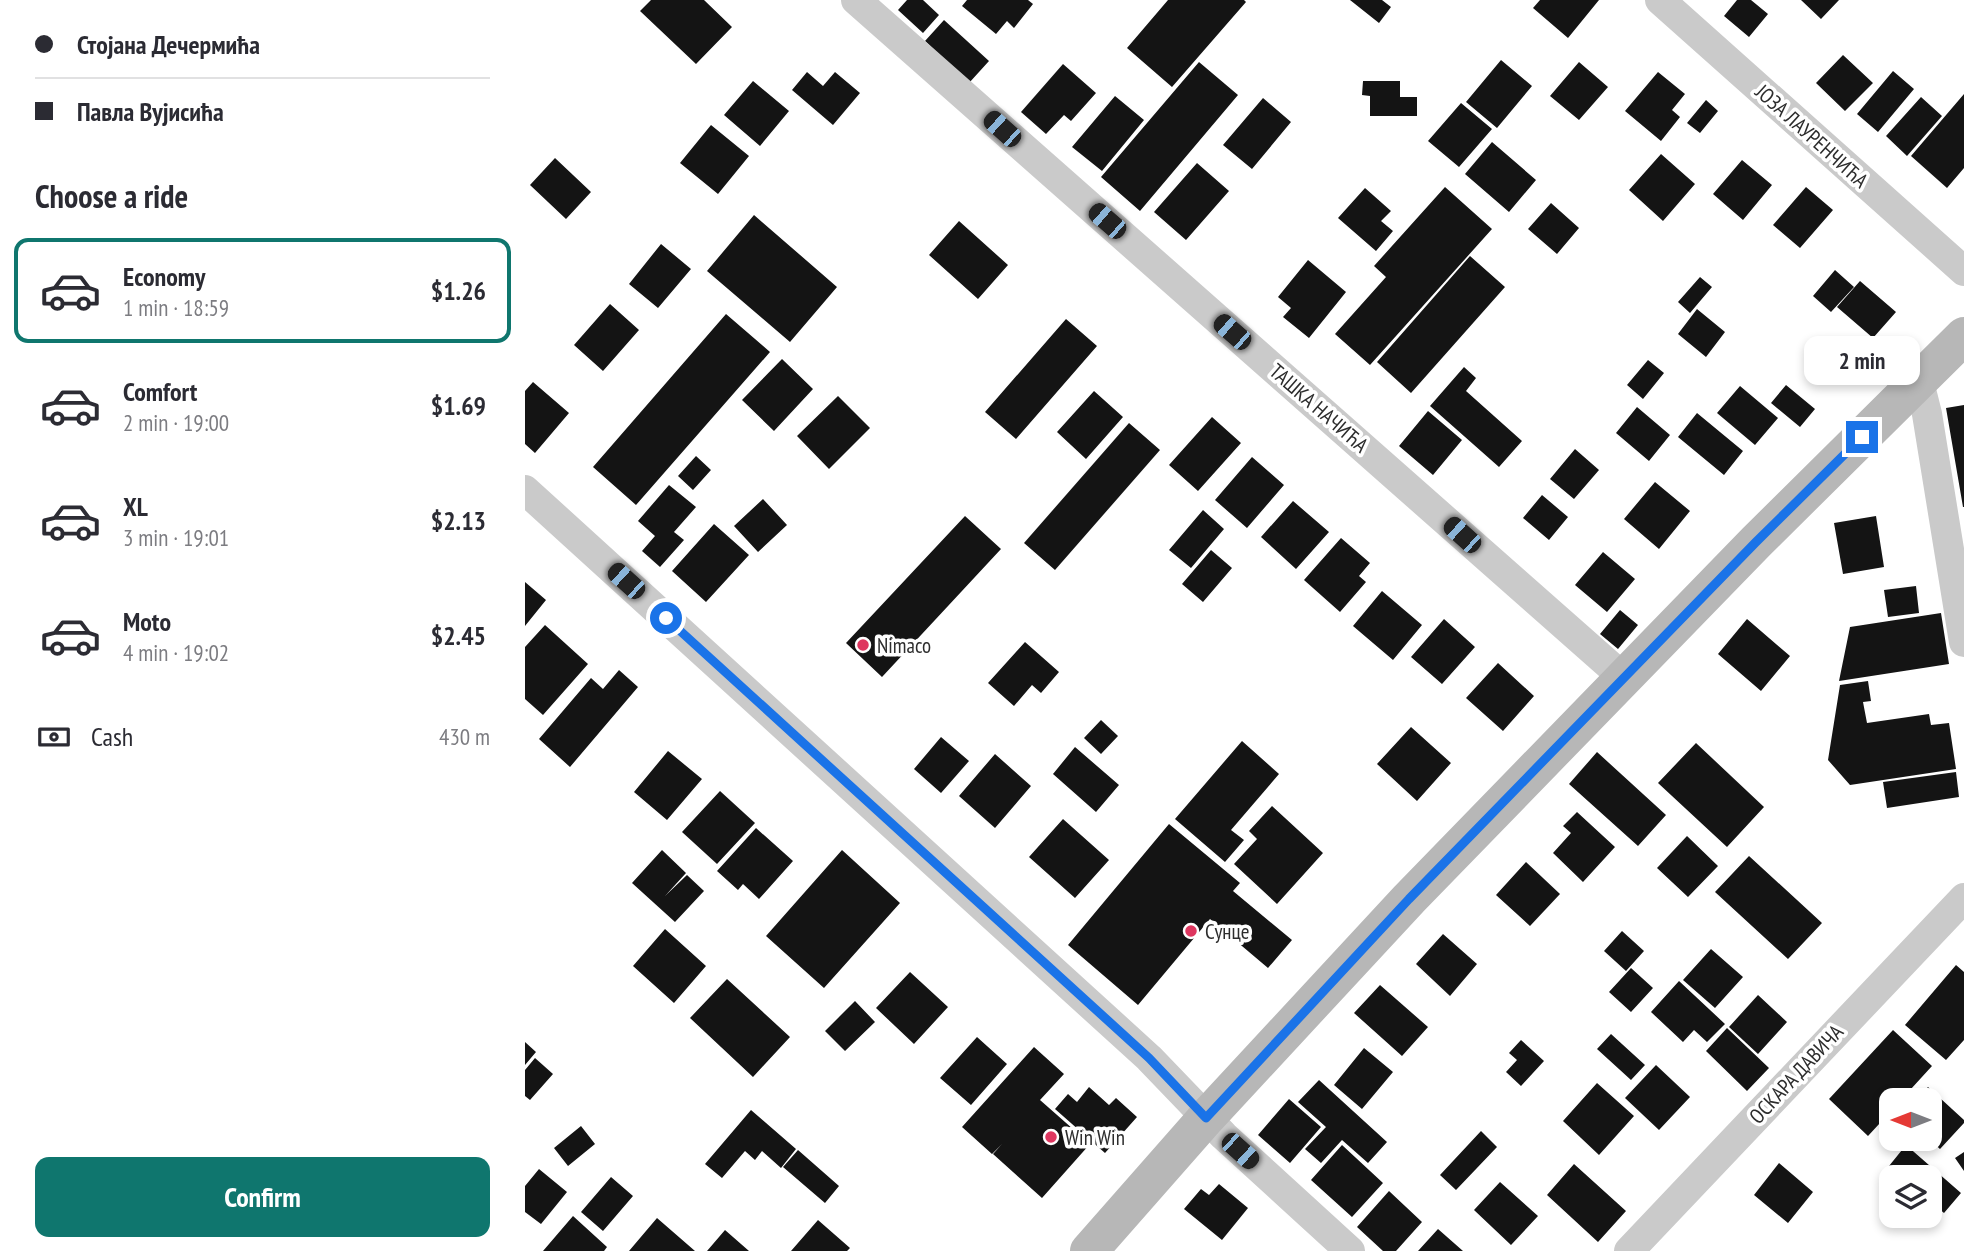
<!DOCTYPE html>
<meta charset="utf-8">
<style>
:root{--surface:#fff;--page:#f2f2f3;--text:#2b2b33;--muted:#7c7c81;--line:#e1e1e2;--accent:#0f766e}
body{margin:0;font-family:"PT Sans Narrow",sans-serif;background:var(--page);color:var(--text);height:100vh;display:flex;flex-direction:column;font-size:26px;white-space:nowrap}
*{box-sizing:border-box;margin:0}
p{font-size:23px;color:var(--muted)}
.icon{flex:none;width:38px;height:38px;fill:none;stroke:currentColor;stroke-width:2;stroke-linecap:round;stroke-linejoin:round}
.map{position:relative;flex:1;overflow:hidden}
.details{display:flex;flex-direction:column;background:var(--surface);width:525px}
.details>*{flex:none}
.top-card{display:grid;align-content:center;height:154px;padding:0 35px;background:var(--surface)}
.needle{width:46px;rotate:270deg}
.tools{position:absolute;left:1354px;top:1088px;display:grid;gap:14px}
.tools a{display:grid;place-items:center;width:63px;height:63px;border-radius:14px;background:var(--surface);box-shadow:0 4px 10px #0003;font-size:35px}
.end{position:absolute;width:32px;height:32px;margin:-16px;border:9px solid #1a73e8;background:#fff;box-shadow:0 0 0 4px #fff}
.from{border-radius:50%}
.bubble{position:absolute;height:49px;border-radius:14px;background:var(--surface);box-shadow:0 4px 10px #0003;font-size:23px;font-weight:800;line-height:49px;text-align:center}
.car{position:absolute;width:21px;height:42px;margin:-21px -10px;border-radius:9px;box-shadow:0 0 5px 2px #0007;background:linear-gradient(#222 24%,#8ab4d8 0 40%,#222 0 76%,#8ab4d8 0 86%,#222 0)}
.top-card b{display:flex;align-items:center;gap:24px;height:66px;font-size:26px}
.top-card b+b{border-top:2px solid var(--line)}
.top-card i{width:18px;height:18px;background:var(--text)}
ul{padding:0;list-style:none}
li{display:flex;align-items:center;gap:21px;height:105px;margin:0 14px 10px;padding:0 21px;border:4px solid transparent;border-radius:14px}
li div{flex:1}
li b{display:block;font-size:26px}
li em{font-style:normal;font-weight:800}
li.active{border-color:var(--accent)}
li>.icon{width:63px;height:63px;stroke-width:1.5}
h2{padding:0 35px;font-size:32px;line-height:84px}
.pay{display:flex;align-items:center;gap:18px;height:77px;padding:0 35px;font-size:26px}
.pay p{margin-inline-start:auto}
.cta{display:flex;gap:14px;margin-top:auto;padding:14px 35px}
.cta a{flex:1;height:80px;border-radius:14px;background:var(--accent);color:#fff;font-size:28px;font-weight:800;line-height:80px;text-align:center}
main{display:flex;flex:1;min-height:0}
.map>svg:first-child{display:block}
.building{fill:#141414}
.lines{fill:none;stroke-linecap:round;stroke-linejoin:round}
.street{stroke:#cacaca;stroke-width:30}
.secondary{stroke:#b7b7b7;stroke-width:38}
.route{stroke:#1a73e8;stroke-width:9}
.poi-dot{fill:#de365f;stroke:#fff;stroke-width:2.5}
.labels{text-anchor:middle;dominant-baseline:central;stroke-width:7;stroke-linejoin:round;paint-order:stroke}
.street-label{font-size:21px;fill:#2d2d2d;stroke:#fff}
.poi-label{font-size:21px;fill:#2d2d2d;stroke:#fff;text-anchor:start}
</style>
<main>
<section class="details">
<div class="top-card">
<b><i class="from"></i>Стојана Дечермића</b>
<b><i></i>Павла Вујисића</b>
</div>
<h2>Choose a ride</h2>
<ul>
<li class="active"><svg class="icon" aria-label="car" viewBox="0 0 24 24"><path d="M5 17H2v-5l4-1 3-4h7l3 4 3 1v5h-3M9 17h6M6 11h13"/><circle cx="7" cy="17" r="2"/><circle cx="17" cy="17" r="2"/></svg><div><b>Economy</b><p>1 min · 18:59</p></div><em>$1.26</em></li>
<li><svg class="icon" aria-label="car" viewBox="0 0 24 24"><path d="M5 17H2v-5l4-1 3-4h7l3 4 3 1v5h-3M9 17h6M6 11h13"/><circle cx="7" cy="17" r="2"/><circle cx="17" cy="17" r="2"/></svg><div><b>Comfort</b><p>2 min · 19:00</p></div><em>$1.69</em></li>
<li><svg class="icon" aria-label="car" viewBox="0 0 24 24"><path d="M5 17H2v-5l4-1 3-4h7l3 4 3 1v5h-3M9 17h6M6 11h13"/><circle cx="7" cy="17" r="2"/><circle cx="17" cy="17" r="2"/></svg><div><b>XL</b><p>3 min · 19:01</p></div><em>$2.13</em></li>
<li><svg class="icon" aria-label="car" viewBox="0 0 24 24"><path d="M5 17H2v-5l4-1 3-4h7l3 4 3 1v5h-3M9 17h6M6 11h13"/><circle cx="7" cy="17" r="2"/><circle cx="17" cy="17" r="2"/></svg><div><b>Moto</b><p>4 min · 19:02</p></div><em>$2.45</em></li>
</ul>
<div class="pay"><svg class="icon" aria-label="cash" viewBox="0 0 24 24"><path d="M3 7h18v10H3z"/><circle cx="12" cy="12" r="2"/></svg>Cash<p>430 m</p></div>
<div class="cta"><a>Confirm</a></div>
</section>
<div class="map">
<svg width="1439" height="1251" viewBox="0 0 1439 1251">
<rect width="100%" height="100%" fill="#fff"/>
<path class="building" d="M 126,0 L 179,0 L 207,27 L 171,64 L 115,11 Z
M 382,0 L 398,0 L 414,15 L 398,33 L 373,10 Z
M 442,0 L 503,0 L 508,4 L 489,28 L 482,21 L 471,34 L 437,6 Z
M 643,0 L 719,0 L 721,2 L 647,87 L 602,48 Z
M 825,0 L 857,0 L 866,7 L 854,23 Z
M 1015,0 L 1074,0 L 1043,38 L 1008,8 Z
M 1212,0 L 1226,0 L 1243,14 L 1224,37 L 1199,16 Z
M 1276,0 L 1314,0 L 1296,19 Z
M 419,20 L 464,61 L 444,83 L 400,41 Z
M 1318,55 L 1348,83 L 1320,111 L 1291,83 Z
M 976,60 L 1007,86 L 972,128 L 941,102 Z
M 674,62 L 713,95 L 615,211 L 576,177 Z
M 1054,62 L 1083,87 L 1054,120 L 1025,96 Z
M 538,64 L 571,93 L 546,121 L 539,115 L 521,134 L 496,112 Z
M 1368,71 L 1389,89 L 1353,132 L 1332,114 Z
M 282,72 L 298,86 L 310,72 L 335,93 L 308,125 L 267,90 Z
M 1133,72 L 1160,94 L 1147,110 L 1155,117 L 1136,141 L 1100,111 Z
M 228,81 L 264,111 L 235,146 L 199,115 Z
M 838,81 L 875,81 L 875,97 L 892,97 L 892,116 L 845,116 L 845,96 L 837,95 Z
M 1439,94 L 1439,168 L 1422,188 L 1386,156 Z
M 590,96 L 619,120 L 577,171 L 547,147 Z
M 1396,97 L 1417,116 L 1382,156 L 1361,136 Z
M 738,98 L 766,122 L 727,169 L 698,145 Z
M 1181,100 L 1193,111 L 1175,133 L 1162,123 Z
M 936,103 L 967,129 L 934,167 L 903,141 Z
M 186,125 L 224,156 L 193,194 L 155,163 Z
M 967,142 L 1011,180 L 984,212 L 940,174 Z
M 1136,154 L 1170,184 L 1138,221 L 1104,190 Z
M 30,158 L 66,192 L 41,219 L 5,185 Z
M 1217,160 L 1247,185 L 1218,220 L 1188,194 Z
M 672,163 L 704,191 L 661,240 L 629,212 Z
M 920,187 L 967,229 L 845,365 L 810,334 L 861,277 L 849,266 Z
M 1281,187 L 1308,210 L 1275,248 L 1248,225 Z
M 840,188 L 866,211 L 856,221 L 868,231 L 851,251 L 813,218 Z
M 1026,203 L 1054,228 L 1032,254 L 1003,229 Z
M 229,215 L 312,287 L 265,342 L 182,271 Z
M 434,221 L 483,265 L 453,299 L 404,255 Z
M 136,244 L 166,269 L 133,308 L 104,284 Z
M 945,256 L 980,287 L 886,393 L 852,362 Z
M 783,260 L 821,292 L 784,338 L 758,317 L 766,308 L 753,297 Z
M 1310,270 L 1329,287 L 1306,312 L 1288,296 Z
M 1175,277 L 1187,287 L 1165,313 L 1153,302 Z
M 1335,281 L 1371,312 L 1348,338 L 1312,307 Z
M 85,304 L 114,330 L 78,371 L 49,345 Z
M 1172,309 L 1200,332 L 1181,357 L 1153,334 Z
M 201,314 L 245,352 L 111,505 L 68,467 Z
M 541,319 L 572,346 L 491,439 L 460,412 Z
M 257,359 L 288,389 L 249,431 L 217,400 Z
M 1123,360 L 1139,373 L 1118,399 L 1102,385 Z
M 939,367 L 951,378 L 941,391 L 997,441 L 974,467 L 905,406 Z
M 8,382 L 44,413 L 10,453 L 0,444 L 0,391 Z
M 1261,385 L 1290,409 L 1275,427 L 1246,403 Z
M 1215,386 L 1253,418 L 1230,445 L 1192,413 Z
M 569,391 L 598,417 L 561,459 L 532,432 Z
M 313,396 L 345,428 L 304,469 L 272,436 Z
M 1439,405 L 1439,507 L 1438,507 L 1421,408 Z
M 1112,407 L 1145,435 L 1124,461 L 1091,433 Z
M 903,411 L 937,440 L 908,475 L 874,446 Z
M 1172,413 L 1218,451 L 1199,475 L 1153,437 Z
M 687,417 L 716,443 L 673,491 L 644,465 Z
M 604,423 L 635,450 L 530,570 L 499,543 Z
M 1050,449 L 1074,470 L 1049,499 L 1025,479 Z
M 171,456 L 186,470 L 168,490 L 153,476 Z
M 727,457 L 759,485 L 722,528 L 690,500 Z
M 1130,482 L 1165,511 L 1134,549 L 1099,519 Z
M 144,485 L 171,507 L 149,532 L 159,540 L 135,567 L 117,551 L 130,536 L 113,521 Z
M 1017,495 L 1043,517 L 1024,540 L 998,518 Z
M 238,499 L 262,525 L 233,552 L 209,526 Z
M 768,501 L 804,532 L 771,569 L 736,537 Z
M 678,510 L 699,529 L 666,568 L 644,550 Z
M 440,516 L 476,549 L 357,677 L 321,643 Z
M 1351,516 L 1359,567 L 1318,574 L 1309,523 Z
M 189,524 L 224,555 L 181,602 L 147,571 Z
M 816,538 L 845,563 L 834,576 L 841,582 L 815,612 L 779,580 Z
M 686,550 L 707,568 L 678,602 L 657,584 Z
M 1078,552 L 1110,579 L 1082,612 L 1050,585 Z
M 0,582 L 21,600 L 0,626 Z
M 1391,586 L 1394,613 L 1363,617 L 1359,590 Z
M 857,591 L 897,625 L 868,660 L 828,626 Z
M 1095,610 L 1113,625 L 1093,649 L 1075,634 Z
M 1416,613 L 1424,664 L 1314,681 L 1325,627 Z
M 919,619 L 950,647 L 917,684 L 886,657 Z
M 1222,619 L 1265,656 L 1236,691 L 1193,654 Z
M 20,625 L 63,664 L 18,715 L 0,699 L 0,647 Z
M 500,642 L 534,672 L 516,693 L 507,685 L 489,706 L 463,683 Z
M 973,663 L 1009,696 L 978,731 L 941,698 Z
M 94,670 L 113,687 L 45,767 L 14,739 L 66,678 L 78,689 Z
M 1343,681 L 1346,701 L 1338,702 L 1342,723 L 1404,714 L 1406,725 L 1424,723 L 1431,769 L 1325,785 L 1303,760 L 1315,685 Z
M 576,720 L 593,736 L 576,754 L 559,738 Z
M 886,727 L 926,763 L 892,801 L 852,764 Z
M 416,737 L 444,761 L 416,793 L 389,769 Z
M 717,741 L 754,774 L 706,830 L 719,840 L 700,862 L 650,819 Z
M 1171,743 L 1239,807 L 1202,847 L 1133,783 Z
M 550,747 L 594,785 L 571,812 L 528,774 Z
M 143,751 L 177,779 L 142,820 L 109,792 Z
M 1072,752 L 1141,815 L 1113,846 L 1044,784 Z
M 470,754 L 506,786 L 470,828 L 434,796 Z
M 1431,772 L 1434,797 L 1362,808 L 1358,782 Z
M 195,791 L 230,823 L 192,864 L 157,832 Z
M 747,806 L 798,853 L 752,904 L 709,864 L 732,839 L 724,831 Z
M 1052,812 L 1090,847 L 1058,882 L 1028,853 L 1046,833 L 1038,826 Z
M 538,819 L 584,860 L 550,898 L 504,857 Z
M 644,824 L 715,883 L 708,891 L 767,940 L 743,968 L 685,919 L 613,1005 L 543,945 Z
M 231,828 L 268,861 L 234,899 L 218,884 L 213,890 L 192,871 Z
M 1162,836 L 1193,866 L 1163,897 L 1132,868 Z
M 137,850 L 161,873 L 140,896 L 162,875 L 179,891 L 150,922 L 107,883 Z
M 317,850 L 375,903 L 299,988 L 241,936 Z
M 1224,856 L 1297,923 L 1263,959 L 1190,892 Z
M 1001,862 L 1035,894 L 1005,926 L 971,895 Z
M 140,929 L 181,966 L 149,1003 L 108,966 Z
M 1097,931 L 1119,951 L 1101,971 L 1079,951 Z
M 918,934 L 952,964 L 925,996 L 891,964 Z
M 1186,949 L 1218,977 L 1190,1008 L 1158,980 Z
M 1431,965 L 1439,972 L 1439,1040 L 1421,1060 L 1380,1025 Z
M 1106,968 L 1128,988 L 1106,1012 L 1084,992 Z
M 385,972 L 423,1007 L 389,1044 L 351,1008 Z
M 202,979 L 265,1037 L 228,1077 L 165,1018 Z
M 1154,981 L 1200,1024 L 1182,1042 L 1169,1030 L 1158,1042 L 1126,1012 Z
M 855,985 L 903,1027 L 877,1056 L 829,1013 Z
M 1233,995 L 1262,1022 L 1233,1054 L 1204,1027 Z
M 330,1001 L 350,1022 L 320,1051 L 300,1031 Z
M 1202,1028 L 1244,1068 L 1222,1091 L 1181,1051 Z
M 1368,1030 L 1407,1066 L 1375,1101 L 1367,1101 L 1367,1110 L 1343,1136 L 1304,1099 Z
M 1086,1034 L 1120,1065 L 1106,1080 L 1072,1049 Z
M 452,1037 L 482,1064 L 446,1105 L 415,1078 Z
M 996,1040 L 1019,1061 L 996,1086 L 981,1072 L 992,1060 L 984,1053 Z
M 0,1042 L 11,1052 L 0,1065 Z
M 509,1047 L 539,1074 L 515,1100 L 565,1144 L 517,1198 L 468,1154 L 477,1144 L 467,1154 L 437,1127 Z
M 839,1048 L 868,1072 L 837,1109 L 809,1085 Z
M 10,1058 L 28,1074 L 5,1100 L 0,1096 L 0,1070 Z
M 1131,1065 L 1165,1097 L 1134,1130 L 1100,1098 Z
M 794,1080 L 862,1142 L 843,1163 L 817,1140 L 796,1163 L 780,1149 L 801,1127 L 773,1102 Z
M 1072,1083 L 1109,1116 L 1074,1155 L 1038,1121 Z
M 564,1087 L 584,1105 L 591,1098 L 612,1117 L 580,1153 L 530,1109 L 543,1094 L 552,1102 Z
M 1403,1087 L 1439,1120 L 1439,1123 L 1415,1149 L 1405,1140 L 1405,1101 L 1390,1101 Z
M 764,1099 L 796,1127 L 765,1163 L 733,1135 Z
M 226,1110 L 271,1149 L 256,1168 L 237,1151 L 230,1160 L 220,1151 L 197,1178 L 180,1164 Z
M 56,1126 L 70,1144 L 43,1166 L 29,1148 Z
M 956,1131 L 972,1147 L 931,1190 L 915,1175 Z
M 817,1145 L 858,1183 L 827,1217 L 786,1180 Z
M 1381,1145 L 1436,1193 L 1419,1213 L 1405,1201 L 1405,1178 L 1378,1178 L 1364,1166 Z
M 273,1150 L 314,1186 L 300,1203 L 258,1167 Z
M 1439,1152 L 1439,1171 L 1430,1158 Z
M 1254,1163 L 1288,1192 L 1263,1223 L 1229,1195 Z
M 1049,1164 L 1101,1211 L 1073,1242 L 1022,1195 Z
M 14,1169 L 42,1192 L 16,1224 L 0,1212 L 0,1186 Z
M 86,1177 L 108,1196 L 78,1231 L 56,1212 Z
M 975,1182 L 1013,1216 L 986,1245 L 949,1210 Z
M 694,1184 L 723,1208 L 697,1240 L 659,1209 L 676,1189 L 684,1195 Z
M 864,1191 L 897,1222 L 871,1251 L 858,1251 L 832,1227 Z
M 48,1216 L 82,1247 L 79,1251 L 18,1251 Z
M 132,1218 L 170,1251 L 104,1251 Z
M 293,1220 L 325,1248 L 322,1251 L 266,1251 Z
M 913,1229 L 938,1251 L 893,1251 Z
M 200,1230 L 224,1251 L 182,1251 Z"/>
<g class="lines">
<path class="street" d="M 331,0 L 1099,678
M 1135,0 L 1439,271
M 1390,384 L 1397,394 L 1402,414 L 1439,642
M 0,490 L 624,1058 L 699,1136 L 825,1251
M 1104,1251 L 1439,898"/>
<path class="secondary" d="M 564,1251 L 681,1118 L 884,899 L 1231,542 L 1439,336"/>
</g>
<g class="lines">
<path class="route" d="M 141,618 L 624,1058 L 681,1118 L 884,899 L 1231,542 L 1337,437"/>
</g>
<g class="poi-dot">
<circle cx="338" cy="645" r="7"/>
<circle cx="666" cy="931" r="7"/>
<circle cx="526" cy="1137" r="7"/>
</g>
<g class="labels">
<g class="street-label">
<text transform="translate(1287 136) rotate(42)">ЈОЗА ЛАУРЕНЧИЋА</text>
<text transform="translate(794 408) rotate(41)">ТАШКА НАЧИЋА</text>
<text transform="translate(1271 1074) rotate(-47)">ОСКАРА ДАВИЧА</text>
</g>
<g class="poi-label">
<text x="352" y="645">Nimaco</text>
<text x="680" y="931">Сунце</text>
<text x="540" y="1137">Win Win</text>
</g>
</g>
</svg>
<div class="tools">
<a><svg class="needle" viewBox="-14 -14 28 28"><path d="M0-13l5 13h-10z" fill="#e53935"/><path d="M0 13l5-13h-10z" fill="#7c7c81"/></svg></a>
<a><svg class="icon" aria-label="layers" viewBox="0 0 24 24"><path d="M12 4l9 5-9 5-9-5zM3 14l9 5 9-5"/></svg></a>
</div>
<i class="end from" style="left:141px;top:618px"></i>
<i class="end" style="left:1337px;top:437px"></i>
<div class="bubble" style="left:1279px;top:336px;width:116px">2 min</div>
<i class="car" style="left:477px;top:129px;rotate:312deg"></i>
<i class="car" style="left:582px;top:221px;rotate:311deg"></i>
<i class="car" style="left:707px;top:332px;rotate:311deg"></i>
<i class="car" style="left:937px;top:535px;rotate:312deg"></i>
<i class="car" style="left:101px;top:581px;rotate:312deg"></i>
<i class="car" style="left:715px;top:1151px;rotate:132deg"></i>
</div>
</main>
